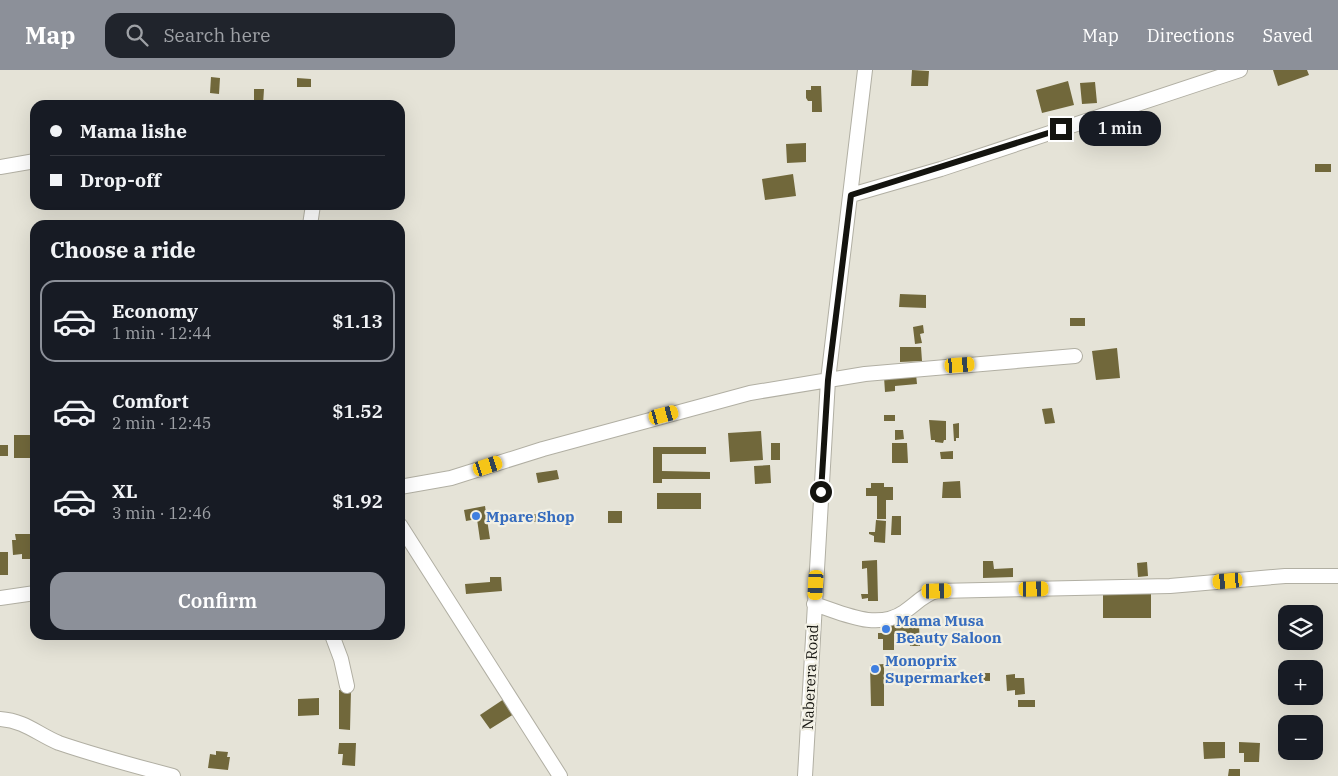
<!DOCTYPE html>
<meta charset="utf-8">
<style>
:root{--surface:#171b24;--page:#20242c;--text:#f1f3f6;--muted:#9ea1a6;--line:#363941;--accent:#8c9099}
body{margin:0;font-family:"IBM Plex Serif",serif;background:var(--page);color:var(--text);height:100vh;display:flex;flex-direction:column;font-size:19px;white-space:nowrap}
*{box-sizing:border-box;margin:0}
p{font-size:16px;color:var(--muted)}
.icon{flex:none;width:28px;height:28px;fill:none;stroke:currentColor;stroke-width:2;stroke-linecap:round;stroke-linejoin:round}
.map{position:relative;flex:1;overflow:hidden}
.side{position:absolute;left:30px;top:150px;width:375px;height:420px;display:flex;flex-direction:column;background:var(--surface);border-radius:15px;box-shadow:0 5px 20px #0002}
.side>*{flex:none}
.banner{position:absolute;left:30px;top:30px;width:375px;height:110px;border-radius:15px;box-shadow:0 5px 20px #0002;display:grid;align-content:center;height:110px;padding:0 20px;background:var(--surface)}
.fabs{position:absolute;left:1278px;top:535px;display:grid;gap:10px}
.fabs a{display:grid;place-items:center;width:45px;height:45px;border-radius:10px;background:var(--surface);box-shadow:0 5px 20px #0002;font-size:25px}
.end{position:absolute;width:22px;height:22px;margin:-11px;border:6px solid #14140f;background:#fff;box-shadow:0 0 0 2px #fff}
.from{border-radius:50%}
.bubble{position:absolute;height:35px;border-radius:15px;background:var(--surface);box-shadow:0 5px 20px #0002;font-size:16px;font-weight:600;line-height:35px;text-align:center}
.car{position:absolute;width:15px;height:30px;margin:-15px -8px;border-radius:6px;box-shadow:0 0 4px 1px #0007;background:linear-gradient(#f5c518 24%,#345 0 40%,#f5c518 0 76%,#345 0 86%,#f5c518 0)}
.banner b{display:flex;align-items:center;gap:18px;height:48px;font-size:19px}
.banner b+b{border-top:1px solid var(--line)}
.banner i{width:12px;height:12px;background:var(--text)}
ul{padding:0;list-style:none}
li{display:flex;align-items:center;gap:15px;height:82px;margin:0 10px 8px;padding:0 10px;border:2px solid transparent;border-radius:15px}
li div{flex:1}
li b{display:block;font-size:19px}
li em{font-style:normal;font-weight:600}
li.selected{border-color:var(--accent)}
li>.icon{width:45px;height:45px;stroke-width:1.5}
h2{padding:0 20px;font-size:22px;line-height:60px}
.cta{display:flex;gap:10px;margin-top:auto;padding:10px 20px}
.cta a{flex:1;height:58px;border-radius:15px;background:var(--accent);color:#fff;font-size:20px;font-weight:600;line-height:58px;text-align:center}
header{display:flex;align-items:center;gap:30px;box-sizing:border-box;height:70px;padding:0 25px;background:var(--accent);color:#fff}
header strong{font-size:24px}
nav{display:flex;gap:28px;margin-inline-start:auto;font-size:18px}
.search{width:350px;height:45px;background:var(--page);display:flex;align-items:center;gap:12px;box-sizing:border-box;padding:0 18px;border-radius:15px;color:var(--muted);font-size:19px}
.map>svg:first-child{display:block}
.building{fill:#71683b}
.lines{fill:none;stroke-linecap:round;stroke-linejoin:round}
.minor-casing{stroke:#b1afa3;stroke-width:16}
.minor{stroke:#fff;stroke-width:14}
.route{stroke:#14140f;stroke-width:6}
.shop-dot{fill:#3f7fe0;stroke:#f2f0e4;stroke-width:2}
.labels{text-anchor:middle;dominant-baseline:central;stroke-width:4.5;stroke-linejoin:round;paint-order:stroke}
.shop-label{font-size:15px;font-weight:bold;fill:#366cbe;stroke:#f2f0e4;text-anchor:start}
.street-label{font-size:15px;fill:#14140f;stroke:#f2f0e4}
</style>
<header>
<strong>Map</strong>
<div class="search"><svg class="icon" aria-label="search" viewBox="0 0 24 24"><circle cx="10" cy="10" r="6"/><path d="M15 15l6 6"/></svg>Search here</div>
<nav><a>Map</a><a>Directions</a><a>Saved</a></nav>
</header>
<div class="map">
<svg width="1338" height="706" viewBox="0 0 1338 706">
<rect width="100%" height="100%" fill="#e5e3d7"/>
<path class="building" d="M 912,0 L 929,1 L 928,16 L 911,16 Z
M 1273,0 L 1307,0 L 1309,5 L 1278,16 Z
M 211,7 L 220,8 L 219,24 L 210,23 Z
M 297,8 L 311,9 L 311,17 L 297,17 Z
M 1068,11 L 1074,35 L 1042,43 L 1036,20 Z
M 1095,12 L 1097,33 L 1082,34 L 1080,13 Z
M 811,16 L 821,16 L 822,42 L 812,42 L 812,31 L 808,31 L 806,28 L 806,20 L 811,20 Z
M 254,19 L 264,19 L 263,35 L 254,35 Z
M 806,73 L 806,92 L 787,93 L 786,74 Z
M 1315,94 L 1331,94 L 1331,102 L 1315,102 Z
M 793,104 L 796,126 L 765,130 L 762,109 Z
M 900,224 L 926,225 L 926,238 L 899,237 Z
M 1070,248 L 1085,248 L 1085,256 L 1070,256 Z
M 923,255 L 924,263 L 920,264 L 922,273 L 915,274 L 913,257 Z
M 900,277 L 921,277 L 922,291 L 900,292 Z
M 1117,278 L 1120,308 L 1096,310 L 1092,281 Z
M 916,304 L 917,314 L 895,316 L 895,321 L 885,322 L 884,307 Z
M 1052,338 L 1055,353 L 1045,354 L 1042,339 Z
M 884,345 L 895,345 L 895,351 L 884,351 Z
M 929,350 L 946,351 L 946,370 L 944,370 L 943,373 L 935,372 L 935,370 L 931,370 Z
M 959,353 L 959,368 L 956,368 L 956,371 L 954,371 L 953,354 Z
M 895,360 L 903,360 L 904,369 L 895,370 Z
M 761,361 L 763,390 L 730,392 L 728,363 Z
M 14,365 L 35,365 L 35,388 L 14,388 Z
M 771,373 L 780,373 L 780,390 L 771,390 Z
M 892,373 L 907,373 L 908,393 L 892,393 Z
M 0,375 L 8,375 L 8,386 L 0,386 Z
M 653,377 L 706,377 L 706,384 L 662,384 L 662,401 L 710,402 L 710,409 L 662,409 L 662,413 L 653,413 Z
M 953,381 L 953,389 L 941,389 L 940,382 Z
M 770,395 L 771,413 L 755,414 L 754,396 Z
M 557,400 L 559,409 L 538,413 L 536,403 Z
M 960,411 L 961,428 L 942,428 L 943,412 Z
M 871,413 L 884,413 L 884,417 L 893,417 L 893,430 L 886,430 L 886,449 L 877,449 L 877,426 L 866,426 L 866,418 L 871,418 Z
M 657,423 L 701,423 L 701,439 L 657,439 Z
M 485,436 L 490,469 L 480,470 L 477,449 L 466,451 L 464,440 Z
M 608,441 L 622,441 L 622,453 L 608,453 Z
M 517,444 L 536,444 L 537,452 L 517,452 Z
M 892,446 L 901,446 L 901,465 L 891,465 Z
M 876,450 L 886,451 L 885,473 L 874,472 L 874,466 L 869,464 L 869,462 L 875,462 Z
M 15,464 L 32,464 L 32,467 L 35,467 L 35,489 L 22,489 L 22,484 L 13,485 L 12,470 L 16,470 Z
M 0,482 L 8,482 L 8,505 L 0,505 Z
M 877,490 L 878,531 L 868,531 L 868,528 L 862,529 L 861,524 L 868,524 L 867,498 L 862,499 L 862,491 Z
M 983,491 L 993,491 L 994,499 L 1013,498 L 1013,507 L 983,508 Z
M 1147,492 L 1148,506 L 1138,507 L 1137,493 Z
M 490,507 L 501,507 L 502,521 L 466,524 L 465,514 L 490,512 Z
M 1103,524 L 1151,524 L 1151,548 L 1103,548 Z
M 883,555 L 919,555 L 920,576 L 910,576 L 909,564 L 894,564 L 894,580 L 883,580 L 883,569 L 878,569 L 878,563 L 883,563 Z
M 884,594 L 884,636 L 871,636 L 870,595 Z
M 972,603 L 990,603 L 990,611 L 972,611 Z
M 1015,604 L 1015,608 L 1024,608 L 1025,624 L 1015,625 L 1015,620 L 1007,621 L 1006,605 Z
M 339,620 L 351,620 L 350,660 L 339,659 Z
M 319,628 L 319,645 L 298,646 L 298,629 Z
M 504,629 L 514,644 L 490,659 L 480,645 Z
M 1018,630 L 1035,630 L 1035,637 L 1018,637 Z
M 1203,672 L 1225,672 L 1225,688 L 1204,689 Z
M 1239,672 L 1260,673 L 1259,692 L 1244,692 L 1244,683 L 1239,683 Z
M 339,673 L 356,673 L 355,696 L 342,695 L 343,684 L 338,684 Z
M 216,681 L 228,682 L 227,687 L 230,687 L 228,700 L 208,698 L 210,684 L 216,685 Z
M 1229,699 L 1240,699 L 1240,706 L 1228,706 Z"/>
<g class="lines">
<defs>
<path id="minor" d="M 0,97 L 35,91
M 851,125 L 941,99 L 1240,0
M 310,155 L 313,135
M 400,417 L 451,408 L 543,379 L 750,323 L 865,304 L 1075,286
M 400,455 L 560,706
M 0,528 L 35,523
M 814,534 C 843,543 876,561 904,542 C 916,534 924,524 937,521 L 1170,516 L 1285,506 L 1338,506
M 332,565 L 341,589 L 347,616
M 0,649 C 26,651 37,664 59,673 C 97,686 135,696 173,706
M 805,706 L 828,310 L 865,0"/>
</defs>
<use href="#minor" class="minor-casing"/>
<use href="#minor" class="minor"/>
</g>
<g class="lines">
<path class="route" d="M 821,422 L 828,310 L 851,125 L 1061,59"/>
</g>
<g class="shop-dot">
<circle cx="476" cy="446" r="5"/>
<circle cx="886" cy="559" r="5"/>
<circle cx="875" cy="599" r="5"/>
</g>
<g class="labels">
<g class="shop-label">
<text x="486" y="446">Mpare Shop</text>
<text x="896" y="550">Mama Musa<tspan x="896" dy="17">Beauty Saloon</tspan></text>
<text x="885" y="590">Monoprix<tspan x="885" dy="17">Supermarket</tspan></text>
</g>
<g class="street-label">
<text transform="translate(810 607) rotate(-87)">Naberera Road</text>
</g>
</g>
</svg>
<div class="fabs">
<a><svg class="icon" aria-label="layers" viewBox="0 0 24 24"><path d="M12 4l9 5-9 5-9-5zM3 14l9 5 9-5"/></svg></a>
<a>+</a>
<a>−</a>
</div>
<i class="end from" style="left:821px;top:422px"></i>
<i class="end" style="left:1061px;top:59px"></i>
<div class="bubble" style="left:1079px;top:41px;width:82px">1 min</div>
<i class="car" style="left:960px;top:295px;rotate:86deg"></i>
<i class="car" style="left:664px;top:345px;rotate:75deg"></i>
<i class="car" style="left:488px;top:396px;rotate:72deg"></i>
<i class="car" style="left:1228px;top:511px;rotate:265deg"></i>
<i class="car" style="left:816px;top:515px;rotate:183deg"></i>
<i class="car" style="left:1034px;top:519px;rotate:89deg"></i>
<i class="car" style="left:937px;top:521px;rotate:89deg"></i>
<div class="banner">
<b><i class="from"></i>Mama lishe</b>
<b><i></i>Drop-off</b>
</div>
<section class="side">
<h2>Choose a ride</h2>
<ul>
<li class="selected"><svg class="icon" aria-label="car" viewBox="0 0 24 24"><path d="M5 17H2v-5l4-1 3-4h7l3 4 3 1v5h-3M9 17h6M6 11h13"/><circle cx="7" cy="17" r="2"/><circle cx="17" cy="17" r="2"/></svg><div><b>Economy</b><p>1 min · 12:44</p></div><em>$1.13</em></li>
<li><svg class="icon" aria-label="car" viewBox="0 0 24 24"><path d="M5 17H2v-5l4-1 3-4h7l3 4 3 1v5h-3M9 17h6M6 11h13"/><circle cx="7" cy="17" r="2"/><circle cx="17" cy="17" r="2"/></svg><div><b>Comfort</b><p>2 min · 12:45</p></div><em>$1.52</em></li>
<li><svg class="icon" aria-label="car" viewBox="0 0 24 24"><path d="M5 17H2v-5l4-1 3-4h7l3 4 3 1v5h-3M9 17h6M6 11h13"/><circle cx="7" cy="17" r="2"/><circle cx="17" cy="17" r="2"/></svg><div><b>XL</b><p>3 min · 12:46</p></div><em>$1.92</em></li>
</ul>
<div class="cta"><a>Confirm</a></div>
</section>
</div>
